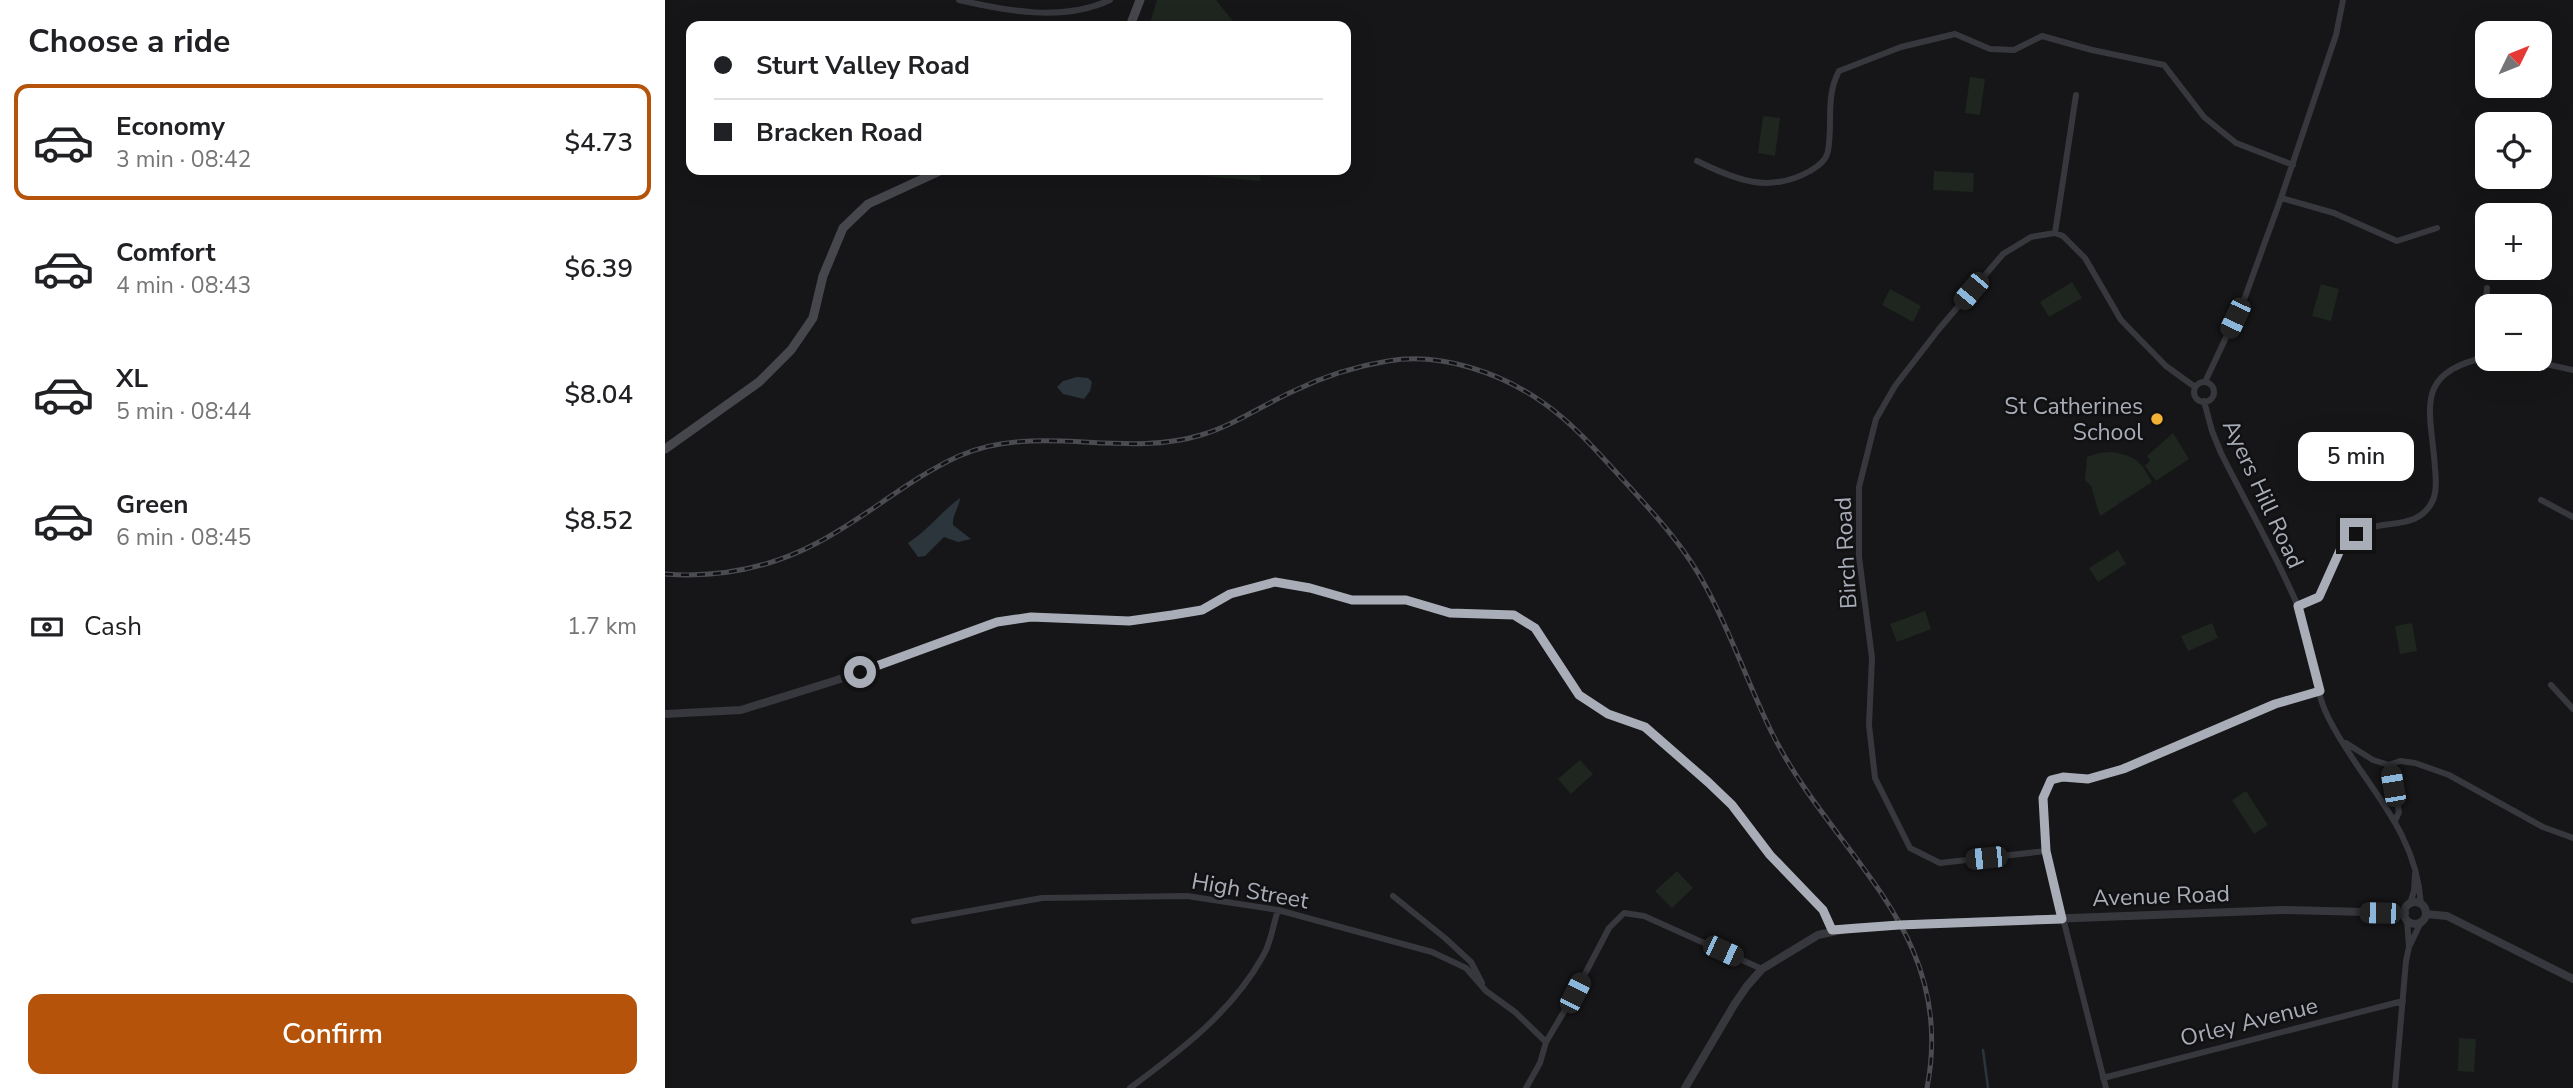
<!DOCTYPE html>
<meta charset="utf-8">
<style>
:root{--surface:#fff;--page:#f6f6f6;--text:#202124;--muted:#757577;--line:#e0e0e0;--accent:#b45309}
body{margin:0;font-family:"Nunito Sans",sans-serif;background:var(--page);color:var(--text);height:100vh;display:flex;flex-direction:column;font-size:26px;white-space:nowrap}
*{box-sizing:border-box;margin:0}
p{font-size:23px;color:var(--muted)}
.icon{flex:none;width:38px;height:38px;fill:none;stroke:currentColor;stroke-width:2;stroke-linecap:round;stroke-linejoin:round}
.map{position:relative;flex:1;overflow:hidden}
.panel{display:flex;flex-direction:column;background:var(--surface);width:665px}
.panel>*{flex:none}
.guide{position:absolute;left:21px;top:21px;width:665px;height:154px;border-radius:14px;box-shadow:0 7px 28px #0002;display:grid;align-content:center;height:154px;padding:0 28px;background:var(--surface)}
.needle{width:46px;rotate:47deg}
.controls{position:absolute;left:1810px;top:21px;display:grid;gap:14px}
.controls a{display:grid;place-items:center;width:77px;height:77px;border-radius:14px;background:var(--surface);box-shadow:0 7px 28px #0002;font-size:35px}
.end{position:absolute;width:32px;height:32px;margin:-16px;border:9px solid #a8adb8;background:#111;box-shadow:0 0 0 4px #111}
.from{border-radius:50%}
.bubble{position:absolute;height:49px;border-radius:14px;background:var(--surface);box-shadow:0 7px 28px #0002;font-size:23px;font-weight:600;line-height:49px;text-align:center}
.car{position:absolute;width:21px;height:42px;margin:-21px -10px;border-radius:9px;box-shadow:0 0 5px 2px #0007;background:linear-gradient(#222 24%,#8ab4d8 0 40%,#222 0 76%,#8ab4d8 0 86%,#222 0)}
.guide b{display:flex;align-items:center;gap:24px;height:66px;font-size:26px}
.guide b+b{border-top:2px solid var(--line)}
.guide i{width:18px;height:18px;background:var(--text)}
ul{padding:0;list-style:none}
li{display:flex;align-items:center;gap:21px;height:116px;margin:0 14px 10px;padding:0 14px;border:4px solid transparent;border-radius:14px}
li div{flex:1}
li b{display:block;font-size:26px}
li em{font-style:normal;font-weight:600}
li.current{border-color:var(--accent)}
li>.icon{width:63px;height:63px;stroke-width:1.5}
h2{padding:0 28px;font-size:32px;line-height:84px}
.pay{display:flex;align-items:center;gap:18px;height:77px;padding:0 28px;font-size:26px}
.pay p{margin-inline-start:auto}
.button{display:flex;gap:14px;margin-top:auto;padding:14px 28px}
.button a{flex:1;height:80px;border-radius:14px;background:var(--accent);color:#fff;font-size:28px;font-weight:600;line-height:80px;text-align:center}
main{display:flex;flex:1;min-height:0}
.map>svg:first-child{display:block}
.green{fill:#1e261f}
.water{fill:#2c353c}
.lines{fill:none;stroke-linecap:round;stroke-linejoin:round}
.stream{stroke:#2c353c;stroke-width:2.5}
.minor{stroke:#37383d;stroke-width:6}
.tertiary{stroke:#37383d;stroke-width:8}
.secondary{stroke:#45474d;stroke-width:9}
.rail-casing{stroke:#4a4c52;stroke-width:5}
.rail{stroke:#111113;stroke-width:2.5;stroke-dasharray:8;stroke-linecap:butt}
.tertiary-bridge{stroke:#37383d;stroke-width:8}
.route{stroke:#a8adb8;stroke-width:9}
.poi-dot{fill:#f2b134;stroke:#111113;stroke-width:2.5}
.labels{text-anchor:middle;dominant-baseline:central;stroke-width:5;stroke-linejoin:round;paint-order:stroke}
.poi-label{font-size:23px;fill:#a8adb8;stroke:#111113;text-anchor:end}
.street-label{font-size:23px;fill:#a8adb8;stroke:#111113}
</style>
<main>
<section class="panel">
<h2>Choose a ride</h2>
<ul>
<li class="current"><svg class="icon" aria-label="car" viewBox="0 0 24 24"><path d="M5 17H2v-5l4-1 3-4h7l3 4 3 1v5h-3M9 17h6M6 11h13"/><circle cx="7" cy="17" r="2"/><circle cx="17" cy="17" r="2"/></svg><div><b>Economy</b><p>3 min · 08:42</p></div><em>$4.73</em></li>
<li><svg class="icon" aria-label="car" viewBox="0 0 24 24"><path d="M5 17H2v-5l4-1 3-4h7l3 4 3 1v5h-3M9 17h6M6 11h13"/><circle cx="7" cy="17" r="2"/><circle cx="17" cy="17" r="2"/></svg><div><b>Comfort</b><p>4 min · 08:43</p></div><em>$6.39</em></li>
<li><svg class="icon" aria-label="car" viewBox="0 0 24 24"><path d="M5 17H2v-5l4-1 3-4h7l3 4 3 1v5h-3M9 17h6M6 11h13"/><circle cx="7" cy="17" r="2"/><circle cx="17" cy="17" r="2"/></svg><div><b>XL</b><p>5 min · 08:44</p></div><em>$8.04</em></li>
<li><svg class="icon" aria-label="car" viewBox="0 0 24 24"><path d="M5 17H2v-5l4-1 3-4h7l3 4 3 1v5h-3M9 17h6M6 11h13"/><circle cx="7" cy="17" r="2"/><circle cx="17" cy="17" r="2"/></svg><div><b>Green</b><p>6 min · 08:45</p></div><em>$8.52</em></li>
</ul>
<div class="pay"><svg class="icon" aria-label="cash" viewBox="0 0 24 24"><path d="M3 7h18v10H3z"/><circle cx="12" cy="12" r="2"/></svg>Cash<p>1.7 km</p></div>
<div class="button"><a>Confirm</a></div>
</section>
<div class="map">
<svg width="1908" height="1088" viewBox="0 0 1908 1088">
<rect width="100%" height="100%" fill="#161618"/>
<path class="green" d="M 492,0 L 551,0 L 572,26 L 484,26 Z
M 1305,77 L 1320,79 L 1315,115 L 1300,113 Z
M 1098,116 L 1115,118 L 1110,156 L 1093,153 Z
M 474,170 L 596,170 L 595,181 Z
M 1269,171 L 1309,173 L 1308,192 L 1268,190 Z
M 1407,282 L 1417,298 L 1384,317 L 1375,302 Z
M 1656,284 L 1674,289 L 1666,321 L 1647,316 Z
M 1225,289 L 1256,306 L 1248,322 L 1217,305 Z
M 1508,433 L 1524,459 L 1491,481 L 1480,466 L 1485,461 L 1482,456 Z
M 1447,452 C 1473,457 1475,461 1487,482 L 1435,516 L 1426,486 L 1420,480 L 1422,457 L 1434,453 Z
M 1453,550 L 1461,564 L 1433,582 L 1424,568 Z
M 1260,611 L 1266,629 L 1232,642 L 1225,624 Z
M 1547,623 L 1553,638 L 1523,651 L 1516,636 Z
M 1747,623 L 1752,651 L 1735,654 L 1730,626 Z
M 915,760 L 928,774 L 906,794 L 893,779 Z
M 1581,791 L 1603,825 L 1589,834 L 1567,800 Z
M 1012,871 L 1028,888 L 1007,908 L 990,891 Z
M 1794,1038 L 1811,1039 L 1809,1072 L 1793,1071 Z"/>
<path class="water" d="M 412,377 L 423,378 L 427,382 L 425,391 L 419,399 L 398,394 L 392,387 L 398,381 Z
M 295,498 C 294,508 287,515 288,525 L 306,539 L 293,542 L 279,537 L 260,556 L 253,557 L 243,543 C 263,530 276,512 295,498 Z"/>
<g class="lines">
<path class="stream" d="M 1318,1050 L 1323,1088"/>
<path class="minor" d="M 294,0 C 342,11 398,22 445,0
M 1032,161 C 1071,180 1104,194 1145,171 C 1153,166 1161,161 1163,151 C 1168,124 1160,97 1174,71 L 1236,47 L 1290,34 L 1325,49 L 1349,50 L 1377,36 L 1427,50 L 1499,65 L 1539,117 L 1571,143 L 1628,165
M 1616,198 L 1669,213 L 1732,241 L 1772,228
M 1390,233 L 1411,95
M 1822,337 L 1819,325 L 1822,288
M 1858,359 L 1908,370
M 1540,382 L 1580,297 L 1616,198 L 1671,35 L 1678,0
M1529 392a10 10 0 1 1 20 0a10 10 0 1 1-20 0Z
M 1539,401 L 1547,431 L 1556,453 C 1581,503 1610,553 1632,604 C 1647,639 1646,682 1663,717 C 1695,782 1751,826 1756,904
M 1876,500 L 1908,517
M 1633,606 L 1654,597 C 1665,577 1671,551 1688,536 C 1712,516 1753,534 1768,500 C 1772,491 1771,478 1770,468 C 1766,409 1747,373 1822,357
M 1886,685 L 1908,709
M 1681,743 L 1708,760 L 1724,765
M 1730,821 L 1734,812 L 1724,765 L 1735,761 L 1750,763 L 1784,775 L 1878,827 L 1908,838
M 1381,851 L 1275,863 L 1245,848 L 1210,778 L 1204,725 L 1207,658 L 1194,557 L 1194,487 L 1211,419 L 1230,386 L 1274,329 L 1338,254 L 1366,237 L 1390,233 L 1398,236 L 1420,258 L 1456,320 L 1501,366 L 1530,387
M 728,896 L 780,938 L 806,962 L 817,983
M 1745,904 L 1749,891 L 1750,874
M 249,921 L 377,898 L 522,896 L 613,910 L 767,952 L 801,968 L 821,991 L 850,1012 L 881,1042
M 1745,945 L 1756,922
M 1438,1078 L 1738,1001
M 465,1088 C 515,1051 567,1012 598,956 C 606,943 608,925 613,910
M 861,1088 L 875,1063 L 881,1042 L 910,993 L 944,928 L 959,913 L 979,916 L 1097,969
M 1441,1088 L 1381,851 L 1378,798 L 1386,780 L 1398,777 L 1423,779 L 1458,769 L 1610,704 L 1655,691
M 1730,1088 L 1741,961 L 1744,947 L 1742,920"/>
<path class="tertiary" d="M 0,714 L 76,710 L 172,680 L 332,622 L 366,617 L 464,621 L 507,615 L 537,610 L 565,594 L 609,582 L 645,588 L 687,600 L 741,600 L 785,613 L 849,615 L 870,628 L 914,695 L 943,714 L 980,727 L 1043,782 L 1067,805 L 1105,855 L 1158,910 L 1167,930
M1739 913a11 11 0 1 1 22 0a11 11 0 1 1-22 0Z
M 1761,914 L 1782,916 L 1908,979
M 1253,924 L 1618,910 L 1740,913
M 1020,1088 L 1069,1005 L 1082,986 L 1097,969 L 1153,935 L 1185,928 L 1234,925"/>
<path class="secondary" d="M 465,26 L 475,0
M 0,449 L 94,382 L 126,350 L 148,318 L 158,276 L 178,228 L 203,204 L 277,170"/>
<defs>
<path id="rail" d="M 0,574 C 53,578 105,568 152,543 C 202,517 243,479 294,456 C 370,422 458,459 536,435 C 570,425 599,404 631,390 C 660,376 692,366 723,361 C 776,352 837,373 880,404 C 911,426 936,456 961,483 C 991,516 1020,547 1041,587 C 1066,633 1083,684 1106,731 C 1167,856 1293,929 1262,1088"/>
</defs>
<use href="#rail" class="rail-casing"/>
<use href="#rail" class="rail"/>
<path class="tertiary-bridge" d="M 1234,925 L 1253,924"/>
</g>
<g class="lines">
<path class="route" d="M 195,672 L 332,622 L 366,617 L 464,621 L 507,615 L 537,610 L 565,594 L 610,582 L 645,588 L 687,600 L 741,600 L 785,613 L 849,615 L 870,628 L 914,695 L 943,714 L 980,727 L 1043,782 L 1067,805 L 1105,855 L 1158,910 L 1167,930 L 1234,925 L 1397,919 L 1381,851 L 1378,798 L 1386,780 L 1398,777 L 1423,779 L 1458,769 L 1610,704 L 1655,691 L 1633,606 L 1654,597 L 1676,548 L 1691,534"/>
</g>
<circle class="poi-dot" cx="1492" cy="419" r="7"/>
<g class="labels">
<g class="poi-label">
<text x="1478" y="406">St Catherines<tspan x="1478" dy="26">School</tspan></text>
</g>
<g class="street-label">
<text transform="translate(1598 494) rotate(65)">Ayers Hill Road</text>
<text transform="translate(1181 553) rotate(-93)">Birch Road</text>
<text transform="translate(585 891) rotate(10)">High Street</text>
<text transform="translate(1496 896) rotate(-2)">Avenue Road</text>
<text transform="translate(1584 1022) rotate(-14)">Orley Avenue</text>
</g>
</g>
</svg>
<div class="controls">
<a><svg class="needle" viewBox="-14 -14 28 28"><path d="M0-13l5 13h-10z" fill="#e53935"/><path d="M0 13l5-13h-10z" fill="#757577"/></svg></a>
<a><svg class="icon" aria-label="locate" viewBox="0 0 24 24"><circle cx="12" cy="12" r="6"/><path d="M12 2v4M12 18v4M2 12h4M18 12h4"/></svg></a>
<a>+</a>
<a>−</a>
</div>
<i class="end from" style="left:195px;top:672px"></i>
<i class="end" style="left:1691px;top:534px"></i>
<div class="bubble" style="left:1633px;top:432px;width:116px">5 min</div>
<i class="car" style="left:1306px;top:291px;rotate:220deg"></i>
<i class="car" style="left:1570px;top:318px;rotate:205deg"></i>
<i class="car" style="left:1728px;top:786px;rotate:350deg"></i>
<i class="car" style="left:1321px;top:858px;rotate:264deg"></i>
<i class="car" style="left:1715px;top:913px;rotate:271deg"></i>
<i class="car" style="left:1058px;top:951px;rotate:115deg"></i>
<i class="car" style="left:910px;top:993px;rotate:27deg"></i>
<div class="guide">
<b><i class="from"></i>Sturt Valley Road</b>
<b><i></i>Bracken Road</b>
</div>
</div>
</main>
